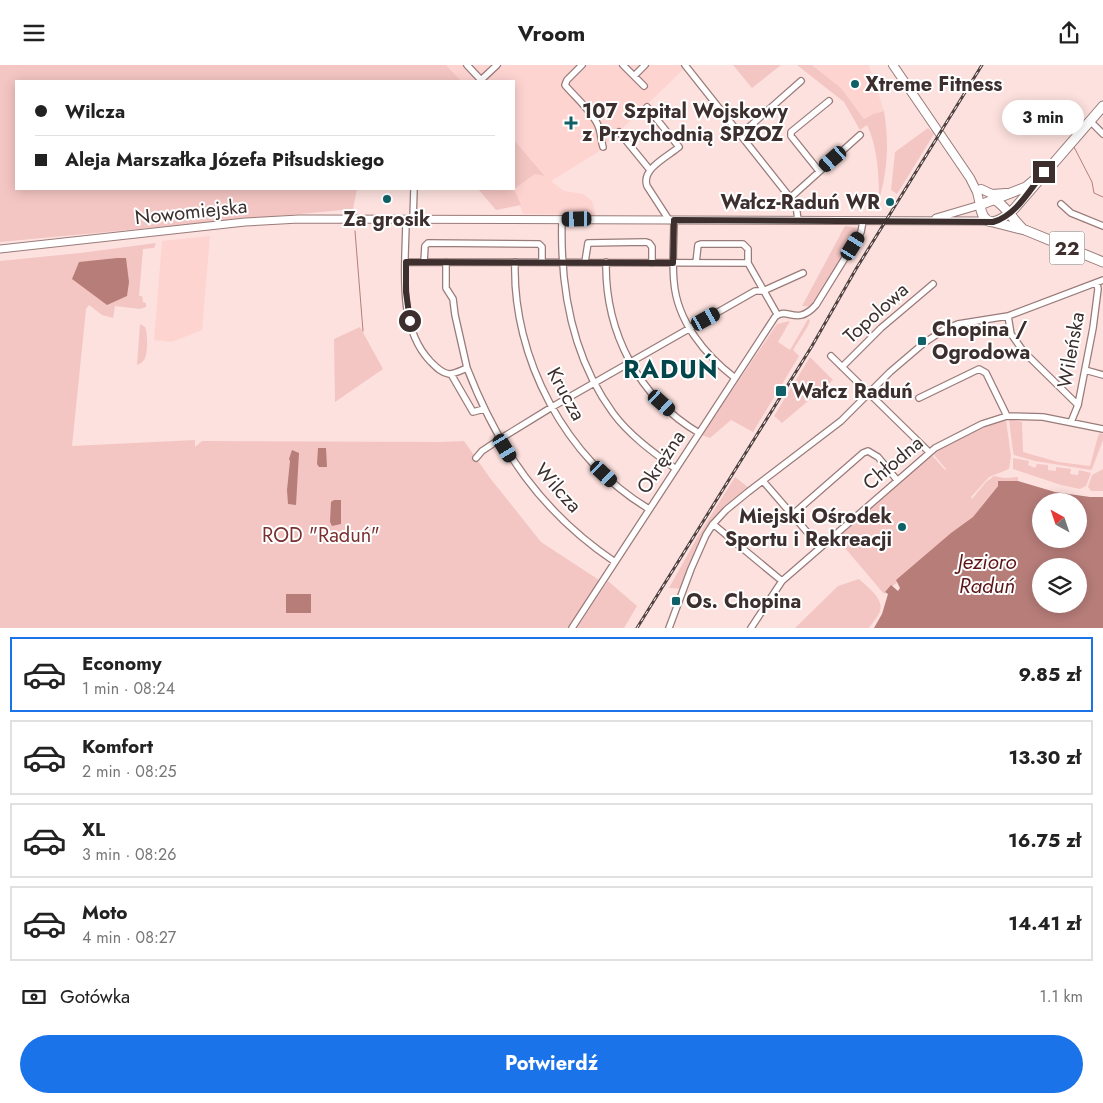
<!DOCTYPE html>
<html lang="pl">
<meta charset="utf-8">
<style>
:root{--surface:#fff;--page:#f6f6f6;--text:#222;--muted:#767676;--line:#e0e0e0;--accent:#1a73e8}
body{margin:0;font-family:Jost,sans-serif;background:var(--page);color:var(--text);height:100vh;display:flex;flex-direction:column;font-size:19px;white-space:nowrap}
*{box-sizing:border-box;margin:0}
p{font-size:16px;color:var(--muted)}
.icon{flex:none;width:28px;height:28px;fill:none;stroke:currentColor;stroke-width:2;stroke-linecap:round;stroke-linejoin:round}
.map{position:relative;height:563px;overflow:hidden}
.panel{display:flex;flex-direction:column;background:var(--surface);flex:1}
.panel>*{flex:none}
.hud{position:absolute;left:15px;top:15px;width:500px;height:110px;border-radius:0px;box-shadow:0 2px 12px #0003;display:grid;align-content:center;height:110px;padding:0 20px;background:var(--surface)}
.needle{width:32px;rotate:320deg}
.fabs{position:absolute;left:1032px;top:428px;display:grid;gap:10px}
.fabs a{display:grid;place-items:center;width:55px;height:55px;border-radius:50%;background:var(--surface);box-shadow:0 2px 12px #0003;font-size:25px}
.end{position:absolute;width:22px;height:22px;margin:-11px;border:6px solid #3c2f2e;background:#fff;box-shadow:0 0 0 2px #fff}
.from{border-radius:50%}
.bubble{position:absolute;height:35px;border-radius:18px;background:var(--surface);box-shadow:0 2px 12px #0003;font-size:16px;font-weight:700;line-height:35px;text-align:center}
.car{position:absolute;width:15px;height:30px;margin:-15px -8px;border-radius:6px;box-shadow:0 0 4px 1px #0007;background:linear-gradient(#222 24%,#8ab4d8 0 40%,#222 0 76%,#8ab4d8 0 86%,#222 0)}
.hud b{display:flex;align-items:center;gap:18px;height:48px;font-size:19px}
.hud b+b{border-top:1px solid var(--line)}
.hud i{width:12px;height:12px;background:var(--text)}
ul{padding:9px 0 0;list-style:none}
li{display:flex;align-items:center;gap:15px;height:75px;margin:0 10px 8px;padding:0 10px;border:2px solid var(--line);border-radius:0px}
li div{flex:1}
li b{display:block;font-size:19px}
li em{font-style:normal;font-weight:700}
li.selected{border-color:var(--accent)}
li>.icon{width:45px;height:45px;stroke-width:1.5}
.pay{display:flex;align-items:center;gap:12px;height:55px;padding:0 20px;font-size:19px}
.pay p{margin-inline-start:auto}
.action{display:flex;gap:10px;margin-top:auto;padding:10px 20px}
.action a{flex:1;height:58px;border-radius:30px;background:var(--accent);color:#fff;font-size:20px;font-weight:700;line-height:58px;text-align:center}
header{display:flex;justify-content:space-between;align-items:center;height:65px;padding:0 20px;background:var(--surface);font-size:22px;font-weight:700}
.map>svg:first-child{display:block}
.built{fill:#fed4d1}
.green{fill:#f4c6c3}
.water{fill:#b77d79;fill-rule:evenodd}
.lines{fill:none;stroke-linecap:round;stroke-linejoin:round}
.stream{stroke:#b77d79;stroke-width:1}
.minor-casing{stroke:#997b79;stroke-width:8}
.tertiary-casing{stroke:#997b79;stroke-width:9}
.secondary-casing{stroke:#997b79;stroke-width:10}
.primary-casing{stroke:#997b79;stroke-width:11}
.minor{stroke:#fff;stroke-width:5.5}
.tertiary{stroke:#fff;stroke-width:7}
.secondary{stroke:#fff;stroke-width:8}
.primary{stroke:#fff;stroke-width:9}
.rail-casing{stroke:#514241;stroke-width:3}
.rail{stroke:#fff;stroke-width:1;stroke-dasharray:4;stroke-linecap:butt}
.route{stroke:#3c2f2e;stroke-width:6}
.poi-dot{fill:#106167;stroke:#fff;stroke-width:2}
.labels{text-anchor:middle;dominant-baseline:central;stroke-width:4;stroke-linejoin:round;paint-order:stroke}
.shield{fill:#fff;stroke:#766d6d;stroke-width:1}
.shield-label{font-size:19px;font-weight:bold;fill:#3c2f2e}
.poi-label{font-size:20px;font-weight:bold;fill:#3c2f2e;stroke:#fff;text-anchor:start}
.street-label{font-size:20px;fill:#3c2f2e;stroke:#fff}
.park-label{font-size:20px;fill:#7a3130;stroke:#fff}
.water-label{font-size:21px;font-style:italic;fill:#5c1517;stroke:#fff}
.district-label{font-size:25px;font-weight:bold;letter-spacing:1px;fill:#03464b;stroke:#fff}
</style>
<header><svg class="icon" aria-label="menu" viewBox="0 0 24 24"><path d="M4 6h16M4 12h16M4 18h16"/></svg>Vroom<svg class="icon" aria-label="share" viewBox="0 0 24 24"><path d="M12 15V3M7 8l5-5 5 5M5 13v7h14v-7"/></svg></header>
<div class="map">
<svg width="1103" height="563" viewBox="0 0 1103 563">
<rect width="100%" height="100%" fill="#fce1de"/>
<path class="built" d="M 446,0 L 688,0 L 598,87 L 551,116 L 564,126 L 583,129 L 592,136 L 596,150 L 523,149 L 514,124 L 535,109 L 545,110 L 514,75 L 514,16 L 461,16 Z
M 812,0 L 869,0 L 884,46 L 873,49 L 864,54 L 841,23 Z
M 210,171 L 202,265 L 172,277 L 154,275 L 162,176 Z"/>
<path class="green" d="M 0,0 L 446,0 L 461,16 L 16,16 L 16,124 L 357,124 L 353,144 L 0,177 Z
M 733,0 L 781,0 L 752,23 Z
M 797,0 L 812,0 L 841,23 L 864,54 L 873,49 L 884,46 C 889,76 888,105 879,135 C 879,111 878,83 867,60 L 860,65 L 844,37 Z
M 928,63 L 934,69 L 897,129 L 891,125 L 895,87 Z
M 514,75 L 545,111 L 535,109 L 514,124 L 521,140 L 496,145 L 478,124 L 514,124 Z
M 845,161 L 860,163 L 813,242 L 802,241 Z
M 156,178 L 154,183 L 143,184 L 139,231 L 142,231 L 143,237 L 146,238 L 146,242 L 140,244 L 115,241 L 113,253 L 102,250 L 89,240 L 86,244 L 72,381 L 195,375 L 195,382 L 202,376 L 441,377 L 464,376 L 490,413 L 541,477 L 599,515 L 568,563 L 0,563 L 0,196 L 80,188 Z
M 808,254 L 810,255 L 808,261 L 793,285 L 799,291 L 753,367 L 731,355 L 710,373 L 702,370 L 777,259 L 790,256 L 778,277 L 790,285 Z
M 140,259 L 145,262 C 148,268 148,290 144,295 C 141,298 140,299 137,300 Z
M 360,262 L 383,304 L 335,337 L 334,274 Z
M 810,292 L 833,315 L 782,358 L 774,351 Z
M 1009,354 L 1022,357 L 1023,387 L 1058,397 L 1090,401 L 1098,371 L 1100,368 L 1103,369 L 1103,375 L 1092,404 L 1091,405 L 1035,396 L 1014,390 L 1013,387 Z
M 1006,355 L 1011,391 L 1009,404 L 989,412 L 971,432 L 972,434 L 986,417 L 994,411 L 1005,413 L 1018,412 L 1018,416 L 998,416 L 998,421 L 973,452 L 949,471 L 884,529 L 834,470 L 929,387 L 945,405 L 946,404 L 934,390 L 937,386 L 997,356 Z
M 1013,393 L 1029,396 L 1028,400 L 1035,403 L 1037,399 L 1048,400 L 1048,405 L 1056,406 L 1056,402 L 1071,404 L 1070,409 L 1078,410 L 1079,405 L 1091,408 L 1086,421 L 1080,424 L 1061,420 L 1013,404 Z
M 1103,404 L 1103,426 L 1091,426 L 1088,422 L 1092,410 Z
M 735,412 L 749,423 L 748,427 L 713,459 L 683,524 L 669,523 L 698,471 Z
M 859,514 C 867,522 884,533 880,546 C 878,552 873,557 869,563 L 795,563 L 838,521 Z
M 608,516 L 637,541 L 624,563 L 577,563 Z"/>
<path class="water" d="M 117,193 L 126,193 L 129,217 L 127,231 L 107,240 L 72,214 L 79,197 Z
M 318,383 L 326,383 L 327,402 L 319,402 L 317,399 Z
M 292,385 L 299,388 L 296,440 L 288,439 L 287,425 L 290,396 L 289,394 Z
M 998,416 L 1018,416 L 1055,427 L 1090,432 L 1103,432 L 1103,563 L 874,563 L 882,549 L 888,529 L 885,527 L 891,520 L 898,526 L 900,523 L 896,515 L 951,468 L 973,452 L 998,421 ZM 1041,436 L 1079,436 L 1079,474 L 1041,474 ZM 1041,501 L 1079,501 L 1079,539 L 1041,539 Z
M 334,435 L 341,435 L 341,459 L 332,461 L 330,457 L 331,437 Z
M 286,529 L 311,529 L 311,548 L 286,548 Z"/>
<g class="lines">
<path class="stream" d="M 1074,82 L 1092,117 L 1094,128 L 1103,132
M 355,166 L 363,266"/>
<defs>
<path id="minor" d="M 467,0 L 481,15 L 497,0
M 582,0 L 567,15 L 565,20 C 574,31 595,49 599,63 C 601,69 601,76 603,82
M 623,0 L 644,21
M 685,0 L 796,140 L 798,155
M 634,11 L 645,0
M 647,42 L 679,82 C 667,92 641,104 647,121 L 669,155
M 1090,56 L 1103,69
M 619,67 L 650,105
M 740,70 L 801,16
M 819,106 L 791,71 L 791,67 L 829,36
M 790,133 L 860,70
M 1061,139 L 1071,148 L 1103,161
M 406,154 C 406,199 396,260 430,296 C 435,301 441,308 449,309 C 454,309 462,305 467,303 L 455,250 L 453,234 L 446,223 L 446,197
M 413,154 L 414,124
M 562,154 C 560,221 572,292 613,348 C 629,370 654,388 676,404
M 674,155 C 674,175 672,197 674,217 C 677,256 705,290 735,313
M 406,197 L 748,198
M 424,197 L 425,181 L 428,178 L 539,179 L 542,182 L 542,197
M 515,197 C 512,293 566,395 649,444
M 585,197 L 588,178 L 646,177 L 649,178 L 652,182 L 652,198
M 606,197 C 605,267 638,332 699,368
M 696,198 L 698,180 L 701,179 L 743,179 L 748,184 L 748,198
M 748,198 L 777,249
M 1008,251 L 1011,269 L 1024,287 L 1078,340
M 831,291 L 929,387
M 842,302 L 881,263 L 933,219
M 467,303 C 499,385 541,447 615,497
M 1085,305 L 1103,310
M 451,309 L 473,347 L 484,344
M 919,333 L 979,304 L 986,308 L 1007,351
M 1071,357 L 1078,340 L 1093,263 L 1098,224 L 1097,218
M 476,393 L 482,386 L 500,374 L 552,342 L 755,226 L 763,226 L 803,208
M 763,416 L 820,482
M 792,450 L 863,388 L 868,386 L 878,392 L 897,415
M 713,459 L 782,516
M 572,563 L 775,252 C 788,241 796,262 816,240 L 861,167 L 863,156
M 669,563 L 691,504 L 706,470 L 713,459 L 726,445 L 748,427 L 841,356 L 890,307 L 924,278 L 945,264 L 958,259 L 1008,251 L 1103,215
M 751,563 L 782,516 L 935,383 L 982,359 L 1007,351 L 1043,352 L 1103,364"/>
<path id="tertiary" d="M 936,153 L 980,140
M 0,184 L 245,157 L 299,154 L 987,156"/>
<path id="secondary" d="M 893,0 L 970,113 L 977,127 L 980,140
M 981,124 L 992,129 L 1006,128"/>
<path id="primary" d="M 1044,107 L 1026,122 L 980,140 C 984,166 1000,157 1014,144 L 1103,41
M 995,135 C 1005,140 1013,155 1023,164
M 993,157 L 1025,165 L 1103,197"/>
</defs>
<use href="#minor" class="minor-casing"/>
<use href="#tertiary" class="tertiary-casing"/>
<use href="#secondary" class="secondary-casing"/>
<use href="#primary" class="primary-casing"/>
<use href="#minor" class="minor"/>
<use href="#tertiary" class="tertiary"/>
<use href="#secondary" class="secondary"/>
<use href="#primary" class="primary"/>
<defs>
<path id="rail" d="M 637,563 L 812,281 L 856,204 L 982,0"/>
</defs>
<use href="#rail" class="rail-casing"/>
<use href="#rail" class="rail"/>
</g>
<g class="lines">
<path class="route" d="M 410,256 L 406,227 L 406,197 L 673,198 L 674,155 L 993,157 C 1016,151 1030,124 1044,107"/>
</g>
<g class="poi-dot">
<circle cx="855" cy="19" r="5"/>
<path d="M568.5 50.5h5v5h5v5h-5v5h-5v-5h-5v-5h5z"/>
<circle cx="387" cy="134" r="5"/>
<circle cx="890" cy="137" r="5"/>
<rect x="917" y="271" width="10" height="10" rx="2.5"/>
<rect x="775" y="320" width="12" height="12" rx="2.5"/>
<circle cx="902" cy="462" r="5"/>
<rect x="671" y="531" width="10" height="10" rx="2.5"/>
</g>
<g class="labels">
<rect class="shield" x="1049.5" y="166.5" width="35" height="33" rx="4"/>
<g class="shield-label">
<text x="1067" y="183">22</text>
</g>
<g class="poi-label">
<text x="865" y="19">Xtreme Fitness</text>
<text x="582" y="46">107 Szpital Wojskowy<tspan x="582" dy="23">z Przychodnią SPZOZ</tspan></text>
<text x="880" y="137" text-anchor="end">Wałcz-Raduń WR</text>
<text x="387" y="154" text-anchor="middle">Za grosik</text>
<text x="932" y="264">Chopina /<tspan x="932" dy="23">Ogrodowa</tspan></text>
<text x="792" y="326">Wałcz Raduń</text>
<text x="892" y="451" text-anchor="end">Miejski Ośrodek<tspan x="892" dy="23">Sportu i Rekreacji</tspan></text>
<text x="686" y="536">Os. Chopina</text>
</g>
<g class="street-label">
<text transform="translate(191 147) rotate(-6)">Nowomiejska</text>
<text transform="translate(876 248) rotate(-42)">Topolowa</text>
<text transform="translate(1071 285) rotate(-80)">Wileńska</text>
<text transform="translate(566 329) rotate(61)">Krucza</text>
<text transform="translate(661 397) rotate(-57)">Okrężna</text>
<text transform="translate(893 398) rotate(-40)">Chłodna</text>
<text transform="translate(558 423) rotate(48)">Wilcza</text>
</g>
<g class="park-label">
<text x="321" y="470">ROD "Raduń"</text>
</g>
<g class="water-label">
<text x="987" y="497">Jezioro<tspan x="987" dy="24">Raduń</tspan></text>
</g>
<g class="district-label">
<text x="671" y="304">RADUŃ</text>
</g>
</g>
</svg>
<div class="fabs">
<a><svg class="needle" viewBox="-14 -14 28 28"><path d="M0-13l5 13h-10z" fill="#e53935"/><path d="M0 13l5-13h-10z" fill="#767676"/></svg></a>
<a><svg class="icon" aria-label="layers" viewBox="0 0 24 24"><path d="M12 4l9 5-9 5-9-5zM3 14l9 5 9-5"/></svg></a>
</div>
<i class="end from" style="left:410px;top:256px"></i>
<i class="end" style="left:1044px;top:107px"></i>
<div class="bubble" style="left:1002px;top:35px;width:82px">3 min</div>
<i class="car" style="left:833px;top:94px;rotate:229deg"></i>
<i class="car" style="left:577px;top:154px;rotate:269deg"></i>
<i class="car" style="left:853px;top:181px;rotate:32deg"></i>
<i class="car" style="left:706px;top:254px;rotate:61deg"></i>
<i class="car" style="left:662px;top:338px;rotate:132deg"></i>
<i class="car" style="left:505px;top:383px;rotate:149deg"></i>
<i class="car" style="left:604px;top:409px;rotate:133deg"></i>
<div class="hud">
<b><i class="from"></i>Wilcza</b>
<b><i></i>Aleja Marszałka Józefa Piłsudskiego</b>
</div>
</div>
<section class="panel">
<ul>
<li class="selected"><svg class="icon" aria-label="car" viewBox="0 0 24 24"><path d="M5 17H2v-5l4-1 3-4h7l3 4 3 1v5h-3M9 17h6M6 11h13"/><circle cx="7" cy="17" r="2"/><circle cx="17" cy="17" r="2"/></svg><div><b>Economy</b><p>1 min · 08:24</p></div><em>9.85 zł</em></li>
<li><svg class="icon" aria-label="car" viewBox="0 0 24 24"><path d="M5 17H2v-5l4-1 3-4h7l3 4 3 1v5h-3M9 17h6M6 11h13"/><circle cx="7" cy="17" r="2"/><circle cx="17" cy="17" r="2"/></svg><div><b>Komfort</b><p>2 min · 08:25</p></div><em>13.30 zł</em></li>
<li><svg class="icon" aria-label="car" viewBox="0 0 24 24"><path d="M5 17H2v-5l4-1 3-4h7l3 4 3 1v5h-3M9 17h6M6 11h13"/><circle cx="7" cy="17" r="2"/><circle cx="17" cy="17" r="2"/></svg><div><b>XL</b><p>3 min · 08:26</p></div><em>16.75 zł</em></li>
<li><svg class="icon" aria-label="car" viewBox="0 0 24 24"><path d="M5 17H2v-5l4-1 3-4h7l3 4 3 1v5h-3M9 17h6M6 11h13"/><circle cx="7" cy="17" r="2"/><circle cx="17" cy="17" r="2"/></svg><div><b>Moto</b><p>4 min · 08:27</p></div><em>14.41 zł</em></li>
</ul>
<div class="pay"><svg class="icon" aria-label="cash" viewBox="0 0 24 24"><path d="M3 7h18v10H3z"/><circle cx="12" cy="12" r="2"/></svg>Gotówka<p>1.1 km</p></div>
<div class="action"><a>Potwierdź</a></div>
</section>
